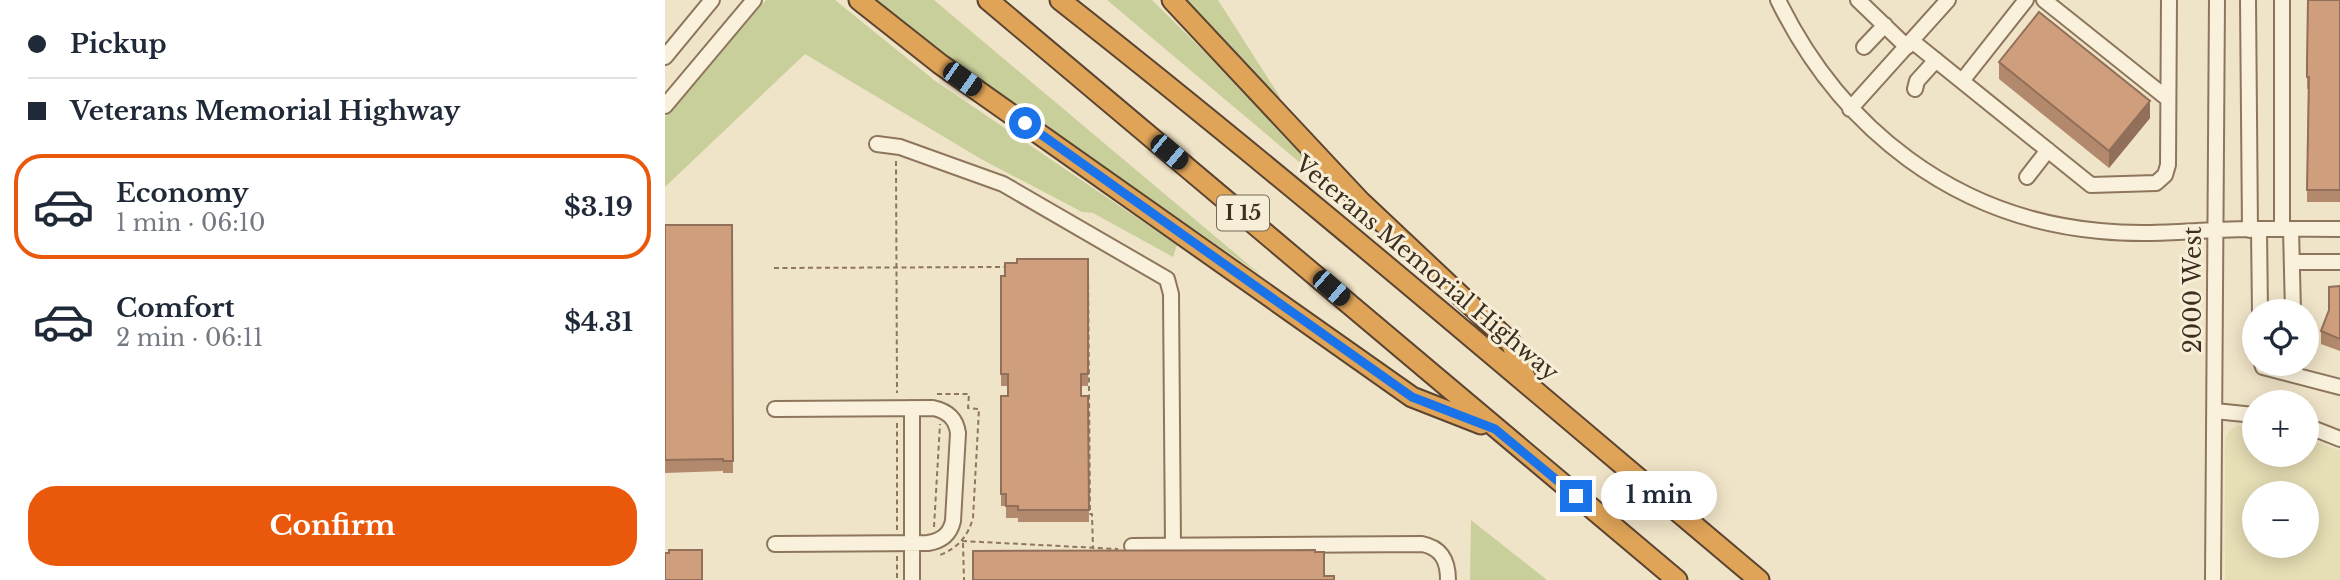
<!DOCTYPE html>
<meta charset="utf-8">
<style>
:root{--surface:#fff;--page:#f6f6f7;--text:#1f2937;--muted:#747a83;--line:#e0e1e3;--accent:#ea580c}
body{margin:0;font-family:"Libre Baskerville",serif;background:var(--page);color:var(--text);height:100vh;display:flex;flex-direction:column;font-size:26px;white-space:nowrap}
*{box-sizing:border-box;margin:0}
p{font-size:23px;color:var(--muted)}
.icon{flex:none;width:38px;height:38px;fill:none;stroke:currentColor;stroke-width:2;stroke-linecap:round;stroke-linejoin:round}
.map{position:relative;flex:1;overflow:hidden}
.drawer{display:flex;flex-direction:column;background:var(--surface);width:665px}
.drawer>*{flex:none}
.banner{display:grid;align-content:center;height:154px;padding:0 28px;background:var(--surface)}
.controls{position:absolute;left:1577px;top:299px;display:grid;gap:14px}
.controls a{display:grid;place-items:center;width:77px;height:77px;border-radius:50%;background:var(--surface);box-shadow:0 4px 18px #0003;font-size:35px}
.end{position:absolute;width:32px;height:32px;margin:-16px;border:9px solid #1a73e8;background:#fff;box-shadow:0 0 0 4px #fff}
.from{border-radius:50%}
.bubble{position:absolute;height:49px;border-radius:24px;background:var(--surface);box-shadow:0 4px 18px #0003;font-size:23px;font-weight:800;line-height:49px;text-align:center}
.car{position:absolute;width:21px;height:42px;margin:-21px -10px;border-radius:9px;box-shadow:0 0 5px 2px #0007;background:linear-gradient(#222 24%,#8ab4d8 0 40%,#222 0 76%,#8ab4d8 0 86%,#222 0)}
.banner b{display:flex;align-items:center;gap:24px;height:66px;font-size:26px}
.banner b+b{border-top:2px solid var(--line)}
.banner i{width:18px;height:18px;background:var(--text)}
ul{padding:0;list-style:none}
li{display:flex;align-items:center;gap:21px;height:105px;margin:0 14px 10px;padding:0 14px;border:4px solid transparent;border-radius:28px}
li div{flex:1}
li b{display:block;font-size:26px}
li em{font-style:normal;font-weight:800}
li.current{border-color:var(--accent)}
li>.icon{width:63px;height:63px;stroke-width:1.5}
.cta{display:flex;gap:14px;margin-top:auto;padding:14px 28px}
.cta a{flex:1;height:80px;border-radius:28px;background:var(--accent);color:#fff;font-size:28px;font-weight:800;line-height:80px;text-align:center}
main{display:flex;flex:1;min-height:0}
.map>svg:first-child{display:block}
.farmland{fill:#e6deb5;fill-rule:evenodd}
.green{fill:#c9cf9b}
.lines{fill:none;stroke-linecap:round;stroke-linejoin:round}
.minor-casing{stroke:#8d765c;stroke-width:18}
.highway-casing{stroke:#5b4430;stroke-width:23}
.path{stroke:#8d765c;stroke-width:2;stroke-dasharray:5 3.5;stroke-linecap:butt}
.minor{stroke:#faf1dc;stroke-width:14}
.highway{stroke:#e0a458;stroke-width:19}
.wall{fill:#b2896c}
.shaded-wall{fill:#916f58}
.building{fill:#cf9f7d;stroke:#916f58;stroke-width:2}
.route{stroke:#1a73e8;stroke-width:9}
.labels{text-anchor:middle;dominant-baseline:central;stroke-width:6;stroke-linejoin:round;paint-order:stroke}
.shield{fill:#f7eed8;stroke:#756857;stroke-width:2}
.shield-label{font-size:21px;font-weight:bold;fill:#3d2e20}
.street-label{font-size:23px;fill:#3d2e20;stroke:#f7eed8}
</style>
<main>
<section class="drawer">
<div class="banner">
<b><i class="from"></i>Pickup</b>
<b><i></i>Veterans Memorial Highway</b>
</div>
<ul>
<li class="current"><svg class="icon" aria-label="car" viewBox="0 0 24 24"><path d="M5 17H2v-5l4-1 3-4h7l3 4 3 1v5h-3M9 17h6M6 11h13"/><circle cx="7" cy="17" r="2"/><circle cx="17" cy="17" r="2"/></svg><div><b>Economy</b><p>1 min · 06:10</p></div><em>$3.19</em></li>
<li><svg class="icon" aria-label="car" viewBox="0 0 24 24"><path d="M5 17H2v-5l4-1 3-4h7l3 4 3 1v5h-3M9 17h6M6 11h13"/><circle cx="7" cy="17" r="2"/><circle cx="17" cy="17" r="2"/></svg><div><b>Comfort</b><p>2 min · 06:11</p></div><em>$4.31</em></li>
</ul>
<div class="cta"><a>Confirm</a></div>
</section>
<div class="map">
<svg width="1675" height="580" viewBox="0 0 1675 580">
<rect width="100%" height="100%" fill="#f0e4c8"/>
<path class="farmland" d="M 1571,425 L 1589,428 L 1589,455 L 1642,455 L 1642,439 L 1675,451 L 1675,580 L 1560,580 L 1560,441 L 1562,434 ZM 1589,494 L 1642,494 L 1642,546 L 1589,546 Z"/>
<path class="green" d="M 101,0 L 170,0 L 269,80 L 512,245 L 508,257 L 428,213 L 417,212 L 316,159 L 140,54 L 0,187 L 0,117 Z
M 206,0 L 269,0 L 596,275 L 263,46 Z
M 442,0 L 487,0 L 673,184 L 722,236 Z
M 516,0 L 553,0 L 615,97 L 611,100 Z
M 806,520 L 882,580 L 805,580 Z"/>
<g class="lines">
<defs>
<path id="minor" d="M 1113,0 C 1176,129 1290,218 1435,231 C 1475,235 1513,232 1552,230 C 1593,228 1634,229 1675,229
M 1193,0 L 1242,47
M 1379,0 L 1503,99
M 1583,0 L 1585,230
M 1617,0 L 1617,229
M 1247,41 L 1426,185 L 1491,183 L 1500,175 L 1503,165 L 1504,0
M 1199,47 L 1220,25
M 0,57 L 47,0
M 1297,81 L 1361,0
M 1250,89 L 1252,81 L 1271,60
M 0,106 L 89,0
M 1185,109 L 1283,0
M 212,144 L 235,147 L 338,184 L 502,279 L 506,294 L 508,546
M 1362,177 L 1383,150
M 1626,229 L 1628,312
M 1594,230 L 1595,312
M 1627,262 L 1675,262
M 1597,364 L 1598,367 L 1675,387
M 247,408 L 247,580
M 110,409 L 268,408 C 282,411 291,418 293,433 L 288,521 C 285,534 277,541 263,543 L 110,544
M 1550,411 L 1589,415
M 1642,426 L 1675,439
M 467,546 L 757,544 C 777,548 783,561 783,580
M 1548,580 L 1552,0"/>
<path id="highway" d="M 194,0 L 275,64 L 747,397 L 816,424
M 323,0 L 1012,580
M 395,0 C 633,187 862,385 1094,580
M 507,0 L 696,202 L 846,343 L 861,379"/>
</defs>
<use href="#minor" class="minor-casing"/>
<use href="#highway" class="highway-casing"/>
<path class="path" d="M 231,161 L 232,393
M 423,267 L 425,514 L 427,514 L 428,549
M 109,268 L 340,267
M 272,394 L 304,394 L 303,408 L 314,409 L 308,518 C 303,536 293,548 275,555
M 232,423 L 232,530
M 269,527 L 275,424
M 297,541 L 453,549
M 298,543 L 299,580
M 232,556 L 232,580"/>
<use href="#minor" class="minor"/>
<use href="#highway" class="highway"/>
</g>
<path class="wall" d="M 1675,0 L 1675,202 L 1642,202 L 1643,89 L 1642,89 L 1642,62 Z
M 1334,62 L 1485,118 L 1444,168 L 1334,79 Z
M 0,225 L 67,225 L 68,473 L 58,473 L 58,471 L 0,473 Z
M 423,259 L 423,386 L 416,386 L 416,396 L 423,396 L 424,522 L 353,522 L 353,518 L 341,518 L 341,506 L 336,506 L 336,396 L 343,396 L 343,386 L 336,386 L 336,276 L 340,276 L 352,263 Z
M 1675,286 L 1675,351 L 1656,344 L 1656,331 Z"/>
<path class="shaded-wall" d="M 1485,101 L 1485,118 L 1444,168 L 1444,151 Z"/>
<path class="building" d="M 1643,0 L 1675,0 L 1675,190 L 1642,190 L 1644,77 L 1642,77 L 1642,62 Z
M 1374,12 L 1485,101 L 1444,151 L 1334,62 Z
M 0,225 L 67,225 L 68,461 L 58,461 L 58,459 L 0,460 Z
M 352,259 L 423,259 L 423,374 L 416,374 L 416,396 L 423,396 L 424,510 L 353,510 L 353,506 L 341,506 L 341,494 L 336,494 L 336,396 L 343,396 L 343,374 L 336,374 L 336,276 L 340,276 L 340,263 L 352,263 Z
M 1675,286 L 1675,339 L 1656,331 L 1664,310 L 1664,287 Z
M 4,550 L 37,550 L 37,580 L 0,580 L 0,553 L 4,553 Z
M 650,550 L 650,552 L 659,552 L 659,576 L 669,576 L 669,580 L 308,580 L 308,551 Z"/>
<g class="lines">
<path class="route" d="M 360,123 L 747,397 L 830,429 L 911,496"/>
</g>
<g class="labels">
<rect class="shield" x="552" y="195.5" width="52" height="35" rx="5"/>
<g class="shield-label">
<text x="578" y="213">I 15</text>
</g>
<g class="street-label">
<text transform="translate(762 268) rotate(40)">Veterans Memorial Highway</text>
<text transform="translate(1528 290) rotate(-90)">2000 West</text>
</g>
</g>
</svg>
<div class="controls">
<a><svg class="icon" aria-label="locate" viewBox="0 0 24 24"><circle cx="12" cy="12" r="6"/><path d="M12 2v4M12 18v4M2 12h4M18 12h4"/></svg></a>
<a>+</a>
<a>−</a>
</div>
<i class="end from" style="left:360px;top:123px"></i>
<i class="end" style="left:911px;top:496px"></i>
<div class="bubble" style="left:936px;top:471px;width:116px">1 min</div>
<i class="car" style="left:297px;top:79px;rotate:125deg"></i>
<i class="car" style="left:504px;top:152px;rotate:130deg"></i>
<i class="car" style="left:666px;top:288px;rotate:131deg"></i>
</div>
</main>
